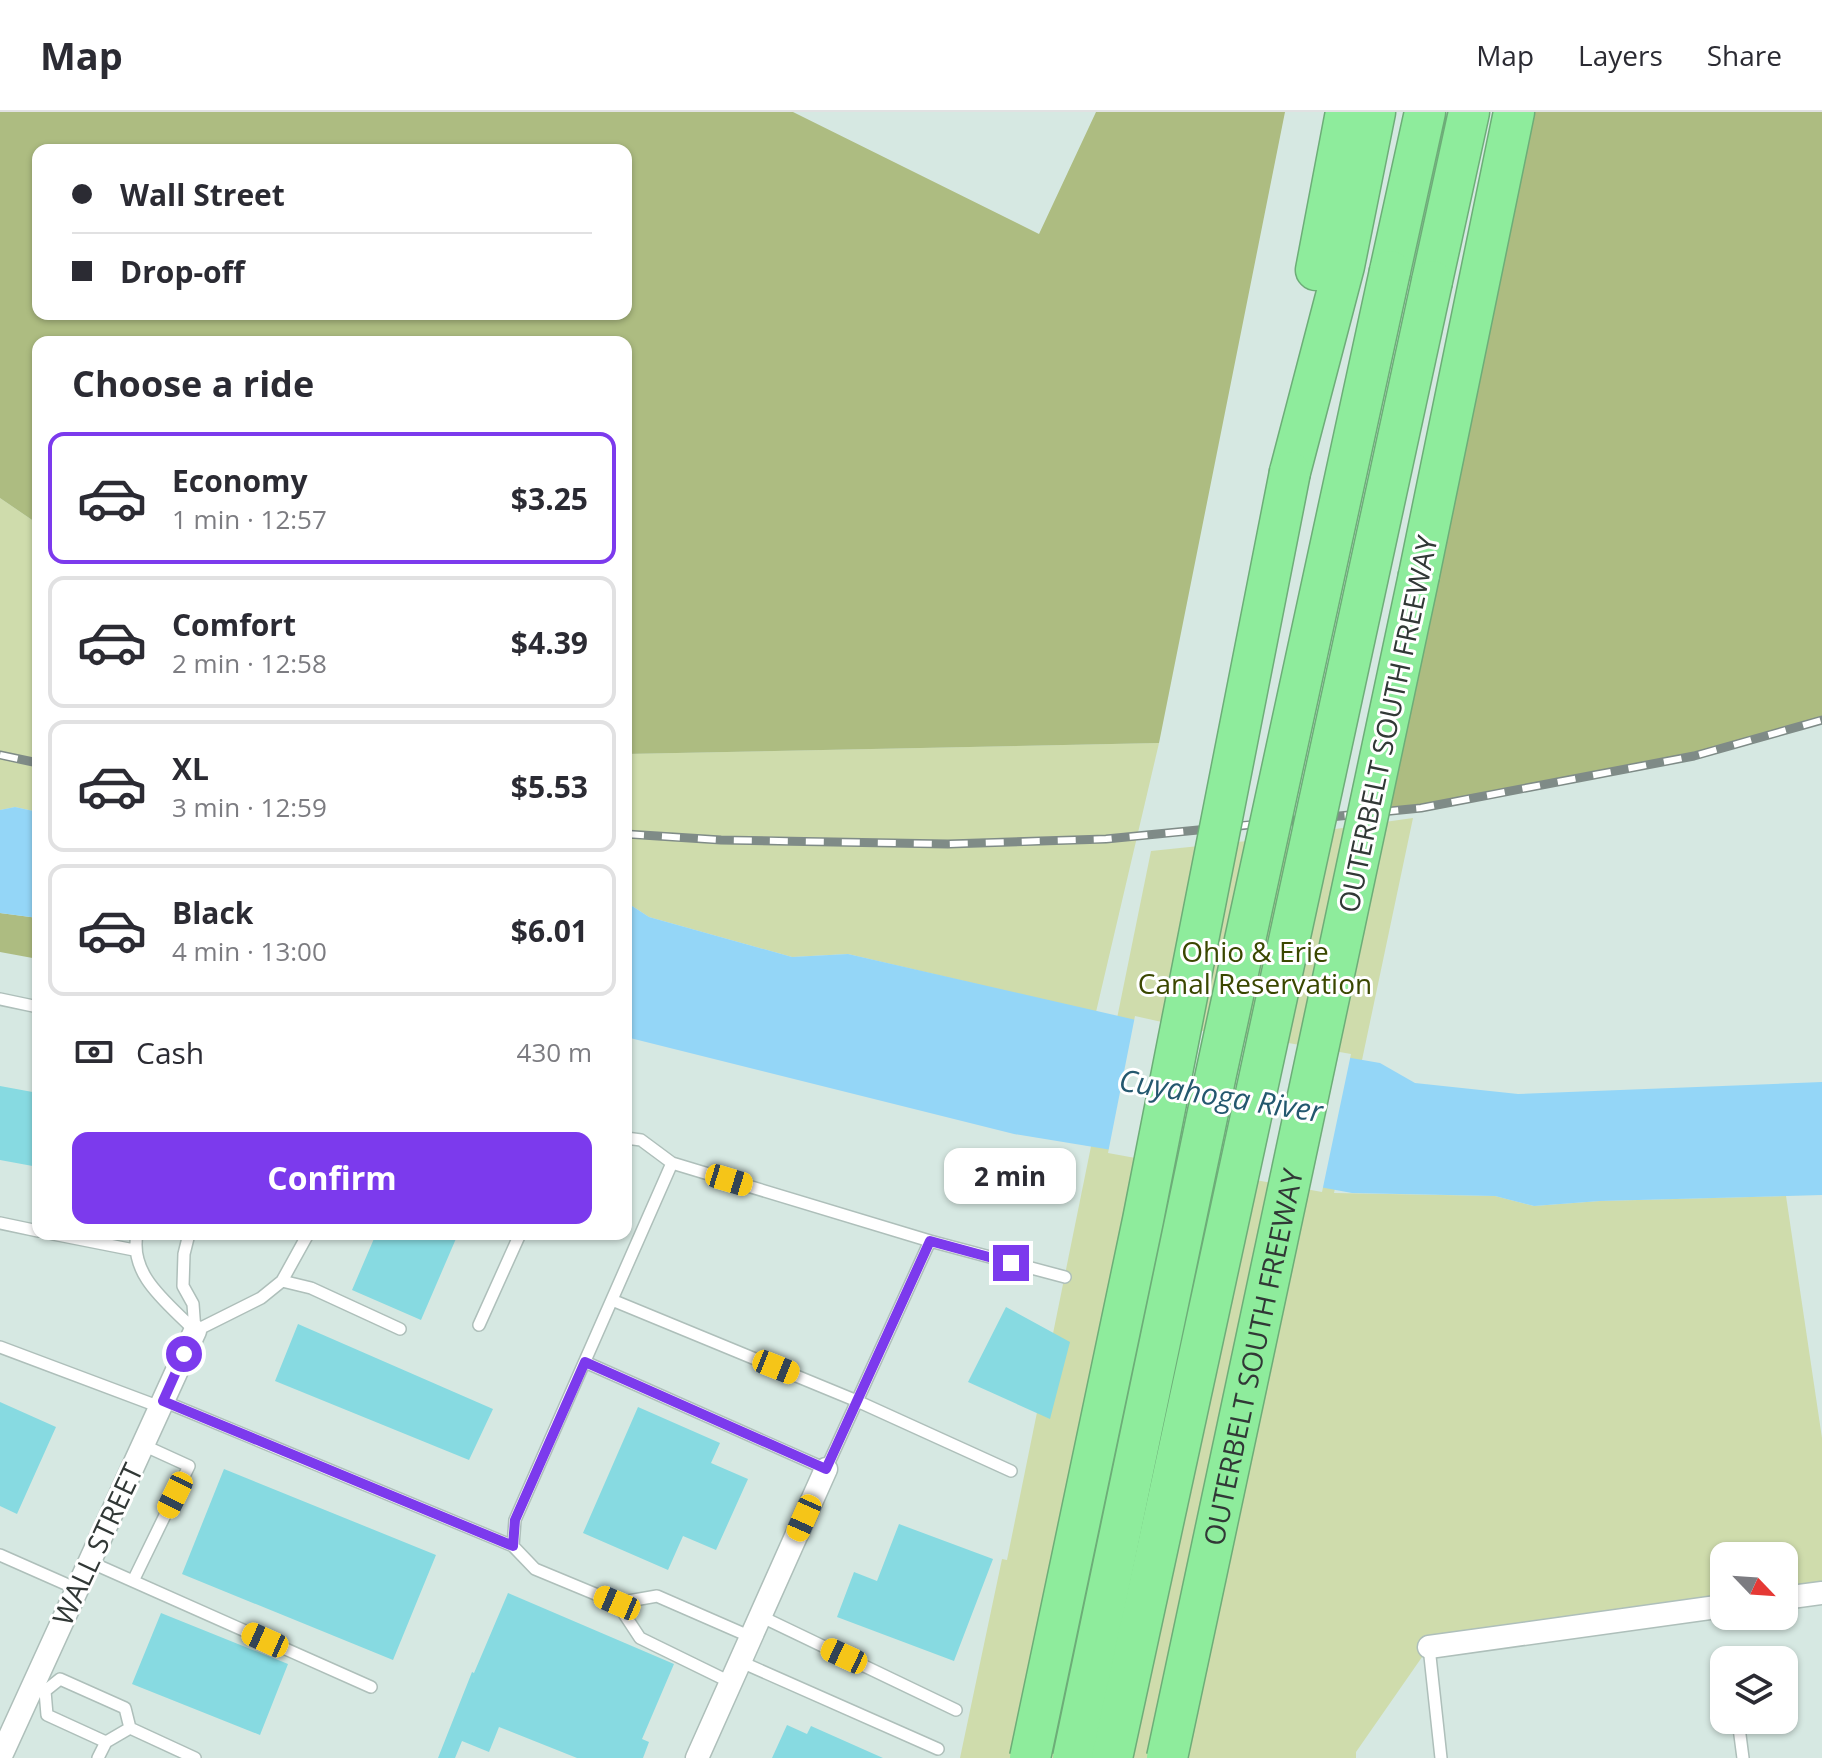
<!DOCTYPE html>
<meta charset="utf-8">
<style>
:root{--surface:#fff;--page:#f7f7f7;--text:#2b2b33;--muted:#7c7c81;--line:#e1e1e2;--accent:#7c3aed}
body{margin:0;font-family:"Open Sans",sans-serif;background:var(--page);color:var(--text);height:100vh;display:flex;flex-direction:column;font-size:30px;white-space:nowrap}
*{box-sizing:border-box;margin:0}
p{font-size:26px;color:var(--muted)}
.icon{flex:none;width:44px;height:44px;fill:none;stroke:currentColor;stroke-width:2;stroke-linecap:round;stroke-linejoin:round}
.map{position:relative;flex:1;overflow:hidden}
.panel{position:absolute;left:32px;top:224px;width:600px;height:904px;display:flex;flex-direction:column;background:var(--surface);border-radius:16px;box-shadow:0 2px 6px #0004}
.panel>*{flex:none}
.banner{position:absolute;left:32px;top:32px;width:600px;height:176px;border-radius:16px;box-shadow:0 2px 6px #0004;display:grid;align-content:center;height:176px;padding:0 40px;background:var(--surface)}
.needle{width:52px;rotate:115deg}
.buttons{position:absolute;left:1710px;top:1430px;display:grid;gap:16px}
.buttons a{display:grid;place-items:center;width:88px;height:88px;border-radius:16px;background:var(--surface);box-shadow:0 2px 6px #0004;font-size:40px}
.end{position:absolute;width:36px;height:36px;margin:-18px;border:10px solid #7c3aed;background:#fff;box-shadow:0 0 0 4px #fff}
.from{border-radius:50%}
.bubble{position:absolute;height:56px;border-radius:16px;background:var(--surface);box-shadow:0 2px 6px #0004;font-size:26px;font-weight:700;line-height:56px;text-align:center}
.car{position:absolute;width:24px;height:48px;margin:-24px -12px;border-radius:10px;box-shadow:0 0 6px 2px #0007;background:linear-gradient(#f5c518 24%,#345 0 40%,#f5c518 0 76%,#345 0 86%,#f5c518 0)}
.banner b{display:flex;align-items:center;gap:28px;height:76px;font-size:30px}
.banner b+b{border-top:2px solid var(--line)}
.banner i{width:20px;height:20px;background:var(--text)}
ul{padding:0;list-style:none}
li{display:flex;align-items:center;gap:24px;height:132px;margin:0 16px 12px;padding:0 24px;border:4px solid var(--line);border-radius:16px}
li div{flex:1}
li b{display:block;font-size:30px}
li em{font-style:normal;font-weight:700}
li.current{border-color:var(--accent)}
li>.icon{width:72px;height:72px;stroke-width:1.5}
h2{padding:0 40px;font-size:36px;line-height:96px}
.pay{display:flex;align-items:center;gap:20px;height:88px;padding:0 40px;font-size:30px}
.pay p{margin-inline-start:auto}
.primary-button{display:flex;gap:16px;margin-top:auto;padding:16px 40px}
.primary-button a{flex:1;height:92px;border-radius:16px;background:var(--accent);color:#fff;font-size:32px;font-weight:700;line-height:92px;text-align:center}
header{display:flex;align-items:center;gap:48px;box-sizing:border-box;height:112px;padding:0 40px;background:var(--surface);border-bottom:2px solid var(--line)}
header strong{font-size:38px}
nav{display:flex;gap:44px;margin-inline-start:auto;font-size:28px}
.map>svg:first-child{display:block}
.green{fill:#cfdcac}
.forest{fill:#adbc81;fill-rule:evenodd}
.water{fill:#94d6f7}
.pier{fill:#d6e8e2}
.building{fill:#87dae1}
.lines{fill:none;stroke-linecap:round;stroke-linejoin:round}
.service-casing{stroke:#aebfba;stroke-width:14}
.minor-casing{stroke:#aebfba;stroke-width:25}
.motorway-casing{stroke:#6dad78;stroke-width:43}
.service{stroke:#fff;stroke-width:11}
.minor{stroke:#fff;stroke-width:22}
.motorway{stroke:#8eec9c;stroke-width:40}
.rail-casing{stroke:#7f8b87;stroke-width:9}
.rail{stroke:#fff;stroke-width:6;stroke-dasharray:18;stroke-linecap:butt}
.motorway-bridge-casing{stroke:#6dad78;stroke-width:43;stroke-linecap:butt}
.motorway-bridge{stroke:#8eec9c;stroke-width:40}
.route{stroke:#7c3aed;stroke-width:10}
.labels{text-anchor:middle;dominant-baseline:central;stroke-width:6;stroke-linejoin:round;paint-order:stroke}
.street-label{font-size:28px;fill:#313836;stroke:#fff}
.park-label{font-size:28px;fill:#3a4700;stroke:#fff}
.water-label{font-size:30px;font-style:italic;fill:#24586f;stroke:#fff}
</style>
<header>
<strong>Map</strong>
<nav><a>Map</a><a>Layers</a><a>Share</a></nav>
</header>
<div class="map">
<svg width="1822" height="1646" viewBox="0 0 1822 1646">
<rect width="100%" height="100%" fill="#d6e8e2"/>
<path class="green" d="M 0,386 L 38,412 L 38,700 L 15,695 L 0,698 Z
M 1159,631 L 1096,900 L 848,842 L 792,845 L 649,805 L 626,790 L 626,642 Z
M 1413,706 L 1334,1081 L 1495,1084 L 1534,1094 L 1600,1089 L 1786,1084 L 1822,1326 L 1822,1481 L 1784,1486 L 1784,1444 L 1724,1444 L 1724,1494 L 1429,1535 L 1356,1640 L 1356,1646 L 960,1646 L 1002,1447 L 1007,1448 L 1151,739 L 1257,728 Z"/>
<path class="forest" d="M 0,0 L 793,0 L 1039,122 L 1096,0 L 1285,0 L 1159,631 L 626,642 L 626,230 L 38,230 L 38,412 L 0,386 ZM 38,38 L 626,38 L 626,202 L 38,202 Z
M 1526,0 L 1822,0 L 1822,608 L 1694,644 L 1421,696 L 1362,702 Z
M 0,801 L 38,806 L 38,847 L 0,840 Z"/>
<path class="water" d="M 15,695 L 38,700 L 38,806 L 0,801 L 0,698 Z
M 626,790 L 649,805 L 792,845 L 848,842 L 1219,927 L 1276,933 L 1380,951 L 1415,971 L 1518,982 L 1822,970 L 1822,1083 L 1600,1089 L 1534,1094 L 1495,1084 L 1352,1081 L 1191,1051 L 1014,1022 L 626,925 Z"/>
<path class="pier" d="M 1135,904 L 1220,923 L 1277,929 L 1351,942 L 1322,1080 L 1108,1041 Z"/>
<path class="building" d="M 0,974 L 38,981 L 38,1055 L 0,1048 Z
M 376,1122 L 458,1122 L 421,1208 L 352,1178 Z
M 1006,1195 L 1070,1230 L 1050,1307 L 968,1270 Z
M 298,1212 L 493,1297 L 469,1348 L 275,1269 Z
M 0,1290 L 56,1315 L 17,1402 L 0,1394 Z
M 638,1295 L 720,1331 L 711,1351 L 748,1367 L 716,1438 L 683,1424 L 668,1458 L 583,1421 Z
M 224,1357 L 436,1443 L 393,1548 L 182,1462 Z
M 899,1412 L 993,1447 L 954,1549 L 837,1505 L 854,1460 L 877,1469 Z
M 508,1481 L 674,1552 L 642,1627 L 649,1630 L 643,1646 L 577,1646 L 499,1615 L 489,1640 L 462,1629 L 455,1646 L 438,1646 L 472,1560 L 474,1561 Z
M 161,1501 L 288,1552 L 260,1623 L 132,1572 Z
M 787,1613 L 807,1622 L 811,1614 L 883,1646 L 772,1646 Z"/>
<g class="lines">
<defs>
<path id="service" d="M 0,887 L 38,895
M 626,1026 L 641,1028 L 672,1051
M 0,1111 L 38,1119
M 53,1122 L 134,1138
M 137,1122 C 129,1164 168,1191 195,1219
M 189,1122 L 184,1142 L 183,1174 L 193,1192 L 195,1219
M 282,1169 L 311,1176 L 400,1217
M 612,1188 L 857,1289 L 1011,1359
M 479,1213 L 520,1122
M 195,1219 L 261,1186 L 282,1169 L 308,1122
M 0,1235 L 160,1295
M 585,1250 L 826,1357 L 930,1129 L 1065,1165
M 163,1289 L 513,1434
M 0,1443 L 77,1477
M 90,1450 L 371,1575
M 133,1469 L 189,1354 L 143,1333
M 617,1491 L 535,1457 L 513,1434 L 515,1408 L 672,1051 L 930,1129
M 760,1504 L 956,1598
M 1429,1535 L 1441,1646
M 739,1549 L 938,1637
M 730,1570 L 640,1526 L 617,1491 L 657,1484 L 751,1525
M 33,1574 L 45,1579 L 60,1567 L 125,1596 L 130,1616 L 195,1646
M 45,1579 L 47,1603 L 106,1630
M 1738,1608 L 1743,1646
M 98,1646 L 106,1630 L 130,1616"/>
<path id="minor" d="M 1784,1486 L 1822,1481
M 1429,1535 L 1724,1494
M 0,1646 L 195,1219
M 697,1646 L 826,1357"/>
<path id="motorway" d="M 1316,158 L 1346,0
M 1390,159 L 1425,0
M 1432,169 L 1469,0
M 1290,360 L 1344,154 L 1375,0
M 1419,463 L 1514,0"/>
</defs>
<use href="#service" class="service-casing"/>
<use href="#minor" class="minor-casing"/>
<use href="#motorway" class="motorway-casing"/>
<use href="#service" class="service"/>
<use href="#minor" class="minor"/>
<use href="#motorway" class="motorway"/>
<defs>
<path id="rail" d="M 0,643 L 38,651
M 626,722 L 721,728 L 948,732 L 1106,727 L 1421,696 L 1694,644 L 1822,608"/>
</defs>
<use href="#rail" class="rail-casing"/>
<use href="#rail" class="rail"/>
<defs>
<g id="motorway-bridge">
<path d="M 1030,1646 L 1143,1108 L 1290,360"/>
<path d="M 1073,1646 L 1216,962 L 1390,159"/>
<path d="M 1112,1646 L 1432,169"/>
<path id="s1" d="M 1167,1646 L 1419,463"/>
</g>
</defs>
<use href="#motorway-bridge" class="motorway-bridge-casing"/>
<use href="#motorway-bridge" class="motorway-bridge"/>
</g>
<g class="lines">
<path class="route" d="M 184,1242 L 163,1289 L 513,1434 L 515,1408 L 585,1250 L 826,1357 L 930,1129 L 1011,1151"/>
</g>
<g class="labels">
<g class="street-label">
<text transform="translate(1387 612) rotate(-78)">OUTERBELT SOUTH FREEWAY</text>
<text stroke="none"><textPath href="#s1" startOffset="410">OUTERBELT SOUTH FREEWAY</textPath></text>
<text transform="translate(97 1432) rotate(-65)">WALL STREET</text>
</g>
<g class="park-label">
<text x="1255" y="839">Ohio &amp; Erie<tspan x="1255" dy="32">Canal Reservation</tspan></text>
</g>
<g class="water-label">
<text transform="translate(1221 983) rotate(9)">Cuyahoga River</text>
</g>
</g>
</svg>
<div class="buttons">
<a><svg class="needle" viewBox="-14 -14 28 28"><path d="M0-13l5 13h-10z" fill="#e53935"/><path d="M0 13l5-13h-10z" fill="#7c7c81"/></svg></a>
<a><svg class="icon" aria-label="layers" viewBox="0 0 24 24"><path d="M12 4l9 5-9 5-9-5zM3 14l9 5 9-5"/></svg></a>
</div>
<i class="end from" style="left:184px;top:1242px"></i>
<i class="end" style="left:1011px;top:1151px"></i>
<div class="bubble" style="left:944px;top:1036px;width:132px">2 min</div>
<i class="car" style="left:729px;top:1068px;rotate:107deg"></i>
<i class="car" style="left:776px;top:1255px;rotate:112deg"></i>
<i class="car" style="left:175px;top:1383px;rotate:206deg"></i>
<i class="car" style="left:804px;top:1406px;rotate:204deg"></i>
<i class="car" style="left:617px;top:1491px;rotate:293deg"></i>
<i class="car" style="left:265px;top:1528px;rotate:294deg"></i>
<i class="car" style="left:844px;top:1544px;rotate:295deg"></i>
<div class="banner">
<b><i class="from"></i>Wall Street</b>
<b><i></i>Drop-off</b>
</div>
<section class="panel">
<h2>Choose a ride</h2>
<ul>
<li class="current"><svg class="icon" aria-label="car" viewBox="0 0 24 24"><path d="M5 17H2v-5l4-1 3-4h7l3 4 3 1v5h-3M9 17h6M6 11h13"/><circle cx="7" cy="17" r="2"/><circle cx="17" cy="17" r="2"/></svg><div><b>Economy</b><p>1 min · 12:57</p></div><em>$3.25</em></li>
<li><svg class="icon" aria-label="car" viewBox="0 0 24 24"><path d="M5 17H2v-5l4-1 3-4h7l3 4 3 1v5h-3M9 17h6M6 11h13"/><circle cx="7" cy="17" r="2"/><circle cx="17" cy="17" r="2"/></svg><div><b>Comfort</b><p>2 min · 12:58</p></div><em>$4.39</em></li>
<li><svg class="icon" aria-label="car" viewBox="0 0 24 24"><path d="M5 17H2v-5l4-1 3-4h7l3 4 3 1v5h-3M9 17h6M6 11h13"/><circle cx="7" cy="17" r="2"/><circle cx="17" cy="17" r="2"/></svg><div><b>XL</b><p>3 min · 12:59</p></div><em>$5.53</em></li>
<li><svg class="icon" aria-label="car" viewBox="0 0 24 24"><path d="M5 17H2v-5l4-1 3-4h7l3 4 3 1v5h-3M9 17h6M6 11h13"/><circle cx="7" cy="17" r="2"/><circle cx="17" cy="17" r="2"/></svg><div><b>Black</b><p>4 min · 13:00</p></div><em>$6.01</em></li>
</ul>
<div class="pay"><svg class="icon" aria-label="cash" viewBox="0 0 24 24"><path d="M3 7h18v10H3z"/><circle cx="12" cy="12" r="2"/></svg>Cash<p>430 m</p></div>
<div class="primary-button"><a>Confirm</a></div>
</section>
</div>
